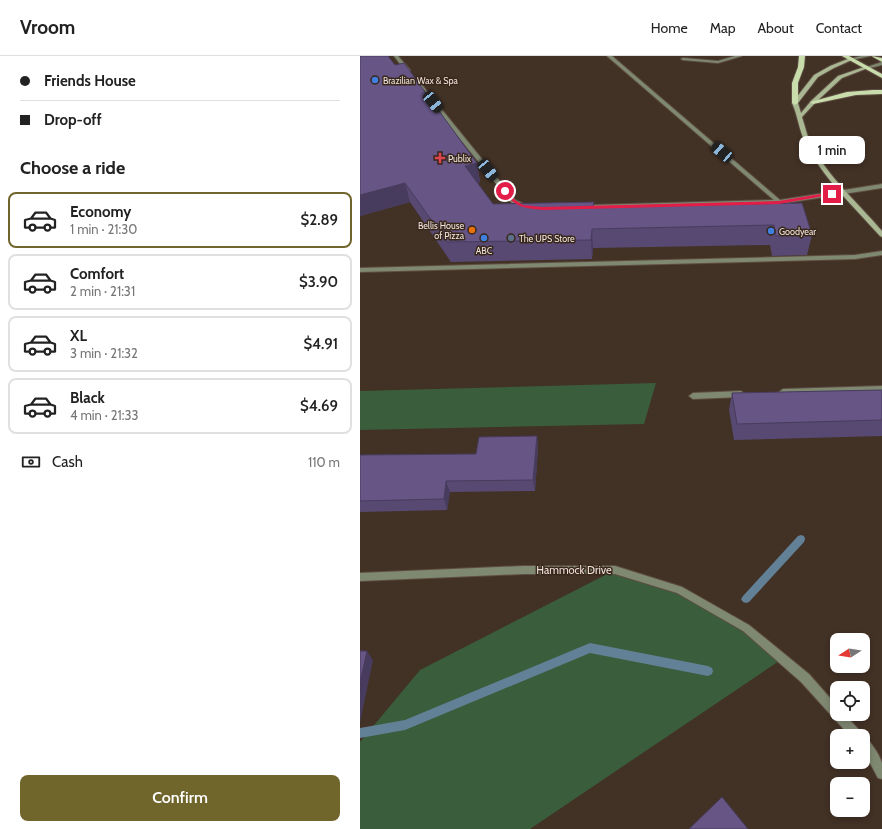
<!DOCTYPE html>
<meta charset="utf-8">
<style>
:root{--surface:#fff;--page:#f6f6f6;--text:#222;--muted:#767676;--line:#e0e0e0;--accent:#70652b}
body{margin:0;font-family:Cabin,sans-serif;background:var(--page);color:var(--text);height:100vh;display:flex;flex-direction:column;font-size:15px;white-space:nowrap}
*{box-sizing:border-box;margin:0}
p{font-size:13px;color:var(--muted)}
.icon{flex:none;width:22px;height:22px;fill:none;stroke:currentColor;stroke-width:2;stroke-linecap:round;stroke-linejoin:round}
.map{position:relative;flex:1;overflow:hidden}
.side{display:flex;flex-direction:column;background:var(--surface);width:360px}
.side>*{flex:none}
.top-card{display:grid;align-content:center;height:88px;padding:0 20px;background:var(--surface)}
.needle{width:26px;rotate:258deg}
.buttons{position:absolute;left:470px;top:577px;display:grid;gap:8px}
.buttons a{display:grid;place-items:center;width:40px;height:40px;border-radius:8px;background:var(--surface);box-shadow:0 2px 6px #0003;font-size:20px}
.end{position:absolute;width:18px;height:18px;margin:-9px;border:5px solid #e11d48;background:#fff;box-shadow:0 0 0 2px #fff}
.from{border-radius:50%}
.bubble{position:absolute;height:28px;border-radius:8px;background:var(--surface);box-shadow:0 2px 6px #0003;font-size:13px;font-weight:600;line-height:28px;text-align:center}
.car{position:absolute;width:12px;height:24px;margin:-12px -6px;border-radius:5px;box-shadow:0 0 3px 1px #0007;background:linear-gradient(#222 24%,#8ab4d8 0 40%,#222 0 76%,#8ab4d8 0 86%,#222 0)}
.top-card b{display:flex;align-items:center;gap:14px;height:38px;font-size:15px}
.top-card b+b{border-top:1px solid var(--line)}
.top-card i{width:10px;height:10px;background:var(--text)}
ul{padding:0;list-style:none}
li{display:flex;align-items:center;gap:12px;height:56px;margin:0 8px 6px;padding:0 12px;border:2px solid var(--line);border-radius:8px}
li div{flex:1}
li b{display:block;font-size:15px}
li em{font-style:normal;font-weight:600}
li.on{border-color:var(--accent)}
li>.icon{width:36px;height:36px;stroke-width:1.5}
h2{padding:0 20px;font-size:18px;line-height:48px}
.pay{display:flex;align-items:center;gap:10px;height:44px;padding:0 20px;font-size:15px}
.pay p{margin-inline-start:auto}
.cta{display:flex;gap:8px;margin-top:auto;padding:8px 20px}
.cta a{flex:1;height:46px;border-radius:8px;background:var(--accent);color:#fff;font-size:16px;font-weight:600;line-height:46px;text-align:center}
header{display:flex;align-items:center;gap:24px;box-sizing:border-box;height:56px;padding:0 20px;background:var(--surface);border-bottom:1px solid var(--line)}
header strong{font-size:19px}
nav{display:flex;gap:22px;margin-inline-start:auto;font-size:14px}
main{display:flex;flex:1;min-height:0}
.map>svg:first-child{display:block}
.green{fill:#3a5d3c}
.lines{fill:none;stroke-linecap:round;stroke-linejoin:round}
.stream{fill:#628096;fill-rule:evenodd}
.lane-casing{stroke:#5e4d42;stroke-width:2}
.street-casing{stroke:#5e4d42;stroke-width:2}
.secondary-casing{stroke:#5e4d42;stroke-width:2}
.primary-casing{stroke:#5e4d42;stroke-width:2}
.lane{fill:#7f8871;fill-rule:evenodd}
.street{fill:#7f8871;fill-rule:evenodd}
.secondary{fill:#a9b792;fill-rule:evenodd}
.primary{fill:#c9dcac;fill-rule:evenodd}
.wall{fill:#584972}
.shaded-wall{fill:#473c5d}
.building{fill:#665585;stroke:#473c5d}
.route{fill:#e11d48}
.shop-dot{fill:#3f7fe0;stroke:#38271b;stroke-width:1.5}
.health-dot{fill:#e0444e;stroke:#38271b;stroke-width:1.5}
.food-dot{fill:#e8710a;stroke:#38271b;stroke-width:1.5}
.service-dot{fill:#5c6f8a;stroke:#38271b;stroke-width:1.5}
.labels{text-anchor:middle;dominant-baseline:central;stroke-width:3;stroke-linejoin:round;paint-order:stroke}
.far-poi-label{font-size:9px;fill:#eee2db;stroke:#38271b;text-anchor:start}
.street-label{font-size:11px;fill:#eee2db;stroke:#38271b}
</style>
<header>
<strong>Vroom</strong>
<nav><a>Home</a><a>Map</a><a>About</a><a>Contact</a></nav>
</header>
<main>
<section class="side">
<div class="top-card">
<b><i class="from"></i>Friends House</b>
<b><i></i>Drop-off</b>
</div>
<h2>Choose a ride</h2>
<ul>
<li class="on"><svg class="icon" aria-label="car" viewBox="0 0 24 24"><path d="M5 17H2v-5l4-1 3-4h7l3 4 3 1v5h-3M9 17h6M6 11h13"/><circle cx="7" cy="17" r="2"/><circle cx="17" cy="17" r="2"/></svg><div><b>Economy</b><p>1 min · 21:30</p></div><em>$2.89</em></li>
<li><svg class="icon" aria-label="car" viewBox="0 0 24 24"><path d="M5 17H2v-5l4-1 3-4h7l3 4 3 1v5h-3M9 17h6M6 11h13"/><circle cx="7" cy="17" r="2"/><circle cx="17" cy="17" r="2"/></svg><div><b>Comfort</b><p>2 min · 21:31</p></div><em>$3.90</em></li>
<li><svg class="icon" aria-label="car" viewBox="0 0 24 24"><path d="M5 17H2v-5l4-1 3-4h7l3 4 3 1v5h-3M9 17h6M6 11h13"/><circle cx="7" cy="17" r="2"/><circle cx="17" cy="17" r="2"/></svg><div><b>XL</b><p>3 min · 21:32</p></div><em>$4.91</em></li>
<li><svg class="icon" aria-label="car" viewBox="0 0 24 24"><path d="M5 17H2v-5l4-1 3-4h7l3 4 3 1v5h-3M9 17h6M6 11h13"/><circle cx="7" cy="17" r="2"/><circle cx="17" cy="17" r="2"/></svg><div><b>Black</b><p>4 min · 21:33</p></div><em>$4.69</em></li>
</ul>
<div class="pay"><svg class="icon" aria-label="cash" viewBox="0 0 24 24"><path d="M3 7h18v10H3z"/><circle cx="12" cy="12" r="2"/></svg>Cash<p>110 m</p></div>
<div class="cta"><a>Confirm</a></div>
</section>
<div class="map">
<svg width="522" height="773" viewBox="0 0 522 773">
<rect width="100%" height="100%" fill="#423125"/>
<path class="green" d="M 296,327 L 284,368 L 0,374 L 0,335 Z
M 255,514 L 319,534 L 386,572 L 422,603 L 170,773 L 0,773 L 0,686 L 60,614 Z"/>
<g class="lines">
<path class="stream" d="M 441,479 L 444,480 L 445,483 L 444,486 L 389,546 L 386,547 L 383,546 L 381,543 L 383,540 L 438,480 Z
M 230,587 L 348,610 L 352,612 L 353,615 L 352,618 L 348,620 L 230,597 L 45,674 L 0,682 L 0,672 L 45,664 Z"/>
<defs>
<path id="lane" d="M 34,0 L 38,0 L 50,14 L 50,16 L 46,16 Z
M 247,0 L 252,0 L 420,144 L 522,128 L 522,132 L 419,148 L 230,152 L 230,150 L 232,149 L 414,144 Z
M 375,0 L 382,0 L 358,7 L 323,4 L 321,3 L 323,2 L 358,5 Z
M 58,29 L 62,29 L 155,144 L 168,150 L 168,152 L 160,151 L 151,146 L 58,31 Z
M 522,195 L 522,199 L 495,203 L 0,216 L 0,212 L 495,199 Z
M 522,330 L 522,336 L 423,339 L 419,336 L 423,333 Z
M 381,335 L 385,338 L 381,341 L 333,343 L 329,340 L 333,337 Z"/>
<path id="street" d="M 501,0 L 510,0 L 492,4 L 490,3 Z
M 522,6 L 522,9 L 506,13 L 504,12 Z
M 163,510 L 255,510 L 322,531 L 389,569 L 449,618 L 477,650 L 477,658 L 484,658 L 501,676 L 502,680 L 490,680 L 441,626 L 383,575 L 317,537 L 255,518 L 163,518 L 0,525 L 0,517 Z
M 503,681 C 510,683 520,700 522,707 C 522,712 522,718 522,723 L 518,722 L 503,694 Z"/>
<path id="secondary" d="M 490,2 L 494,3 L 474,12 L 458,21 L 438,47 L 441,57 L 451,45 L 478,20 L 504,11 L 508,12 L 482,22 L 455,47 L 442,61 C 445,70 447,80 451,88 C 467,120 499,148 522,175 L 522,181 L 520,180 C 495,152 463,122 446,88 C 439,75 438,60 432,47 L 454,19 L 470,10 Z"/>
<path id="primary" d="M 439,0 L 445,0 L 444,11 L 438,27 L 438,47 L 435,49 L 432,47 L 432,27 L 438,11 Z
M 482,0 L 489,0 L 522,18 L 522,22 Z
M 512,0 L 522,2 L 522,6 L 513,1 Z
M 513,34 L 522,34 L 522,38 L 496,39 L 453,48 L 450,46 L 487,36 Z"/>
</defs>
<use href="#lane" class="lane-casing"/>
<use href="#street" class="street-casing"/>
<use href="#secondary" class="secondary-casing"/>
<use href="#primary" class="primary-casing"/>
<use href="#lane" class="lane"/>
<use href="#street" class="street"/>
<use href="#secondary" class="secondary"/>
<use href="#primary" class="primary"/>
</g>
<path class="wall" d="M 0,0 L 35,9 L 117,107 L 120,126 L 118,127 L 133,148 L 234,151 L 442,147 L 452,179 L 447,199 L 412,200 L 410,189 L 233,192 L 232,203 L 91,206 L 50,146 L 0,160 Z
M 522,334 L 522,380 L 374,384 L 369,354 L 372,337 Z
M 177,380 L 178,392 L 175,435 L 90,436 L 87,454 L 0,456 L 0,399 L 116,398 Z"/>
<path class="shaded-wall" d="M 117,107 L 120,126 L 109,130 L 105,110 Z
M 45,127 L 50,146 L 0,160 L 0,139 Z
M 232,173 L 233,192 L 232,203 L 231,184 Z
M 177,380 L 178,392 L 175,435 L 173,424 Z
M 86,425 L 90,436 L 87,454 L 84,443 Z
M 7,595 L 13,604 L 0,667 L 0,627 Z"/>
<path class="building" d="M 0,0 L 28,0 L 35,9 L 44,7 L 117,107 L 105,110 L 133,148 L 234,146 L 233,151 L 442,147 L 452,179 L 416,180 L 414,169 L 232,173 L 231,184 L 87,186 L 45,127 L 0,139 Z
M 522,334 L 522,364 L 377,368 L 372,337 Z
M 177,380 L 173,424 L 86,425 L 84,443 L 0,445 L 0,399 L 116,398 L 119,381 Z
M 0,595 L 7,595 L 0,627 Z
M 362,741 L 388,773 L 329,773 Z"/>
<path class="route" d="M 145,133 L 155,144 L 163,149 L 182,151 L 419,145 L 472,136 L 475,138 L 419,148 L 182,154 C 162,152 155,151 143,135 Z"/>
<g class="shop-dot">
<circle cx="15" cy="24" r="4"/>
<circle cx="411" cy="175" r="4"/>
<circle cx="124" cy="182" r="4"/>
</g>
<path class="health-dot" d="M78 96h4v4h4v4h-4v4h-4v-4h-4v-4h4z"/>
<circle class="food-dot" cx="112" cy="174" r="4"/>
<circle class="service-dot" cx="151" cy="182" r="4"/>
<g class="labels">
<g class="far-poi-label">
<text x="23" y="24">Brazilian Wax &amp; Spa</text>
<text x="88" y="102">Publix</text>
<text x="104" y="169" text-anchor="end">Bellis House<tspan x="104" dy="10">of Pizza</tspan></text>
<text x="419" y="175">Goodyear</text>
<text x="159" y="182">The UPS Store</text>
<text x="124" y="194" text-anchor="middle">ABC</text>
</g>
<g class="street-label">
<text x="214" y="514">Hammock Drive</text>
</g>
</g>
</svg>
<div class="buttons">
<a><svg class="needle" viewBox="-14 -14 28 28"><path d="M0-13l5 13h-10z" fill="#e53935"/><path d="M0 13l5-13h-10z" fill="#767676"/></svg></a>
<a><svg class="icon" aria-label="locate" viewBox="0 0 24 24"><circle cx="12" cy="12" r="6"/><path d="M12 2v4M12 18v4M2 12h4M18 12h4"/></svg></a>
<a>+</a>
<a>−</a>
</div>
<i class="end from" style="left:145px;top:135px"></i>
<i class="end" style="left:472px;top:138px"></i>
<div class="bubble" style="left:439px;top:80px;width:66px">1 min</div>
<i class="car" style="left:73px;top:46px;rotate:141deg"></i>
<i class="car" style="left:362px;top:96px;rotate:311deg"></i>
<i class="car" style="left:128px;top:114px;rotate:141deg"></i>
</div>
</main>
